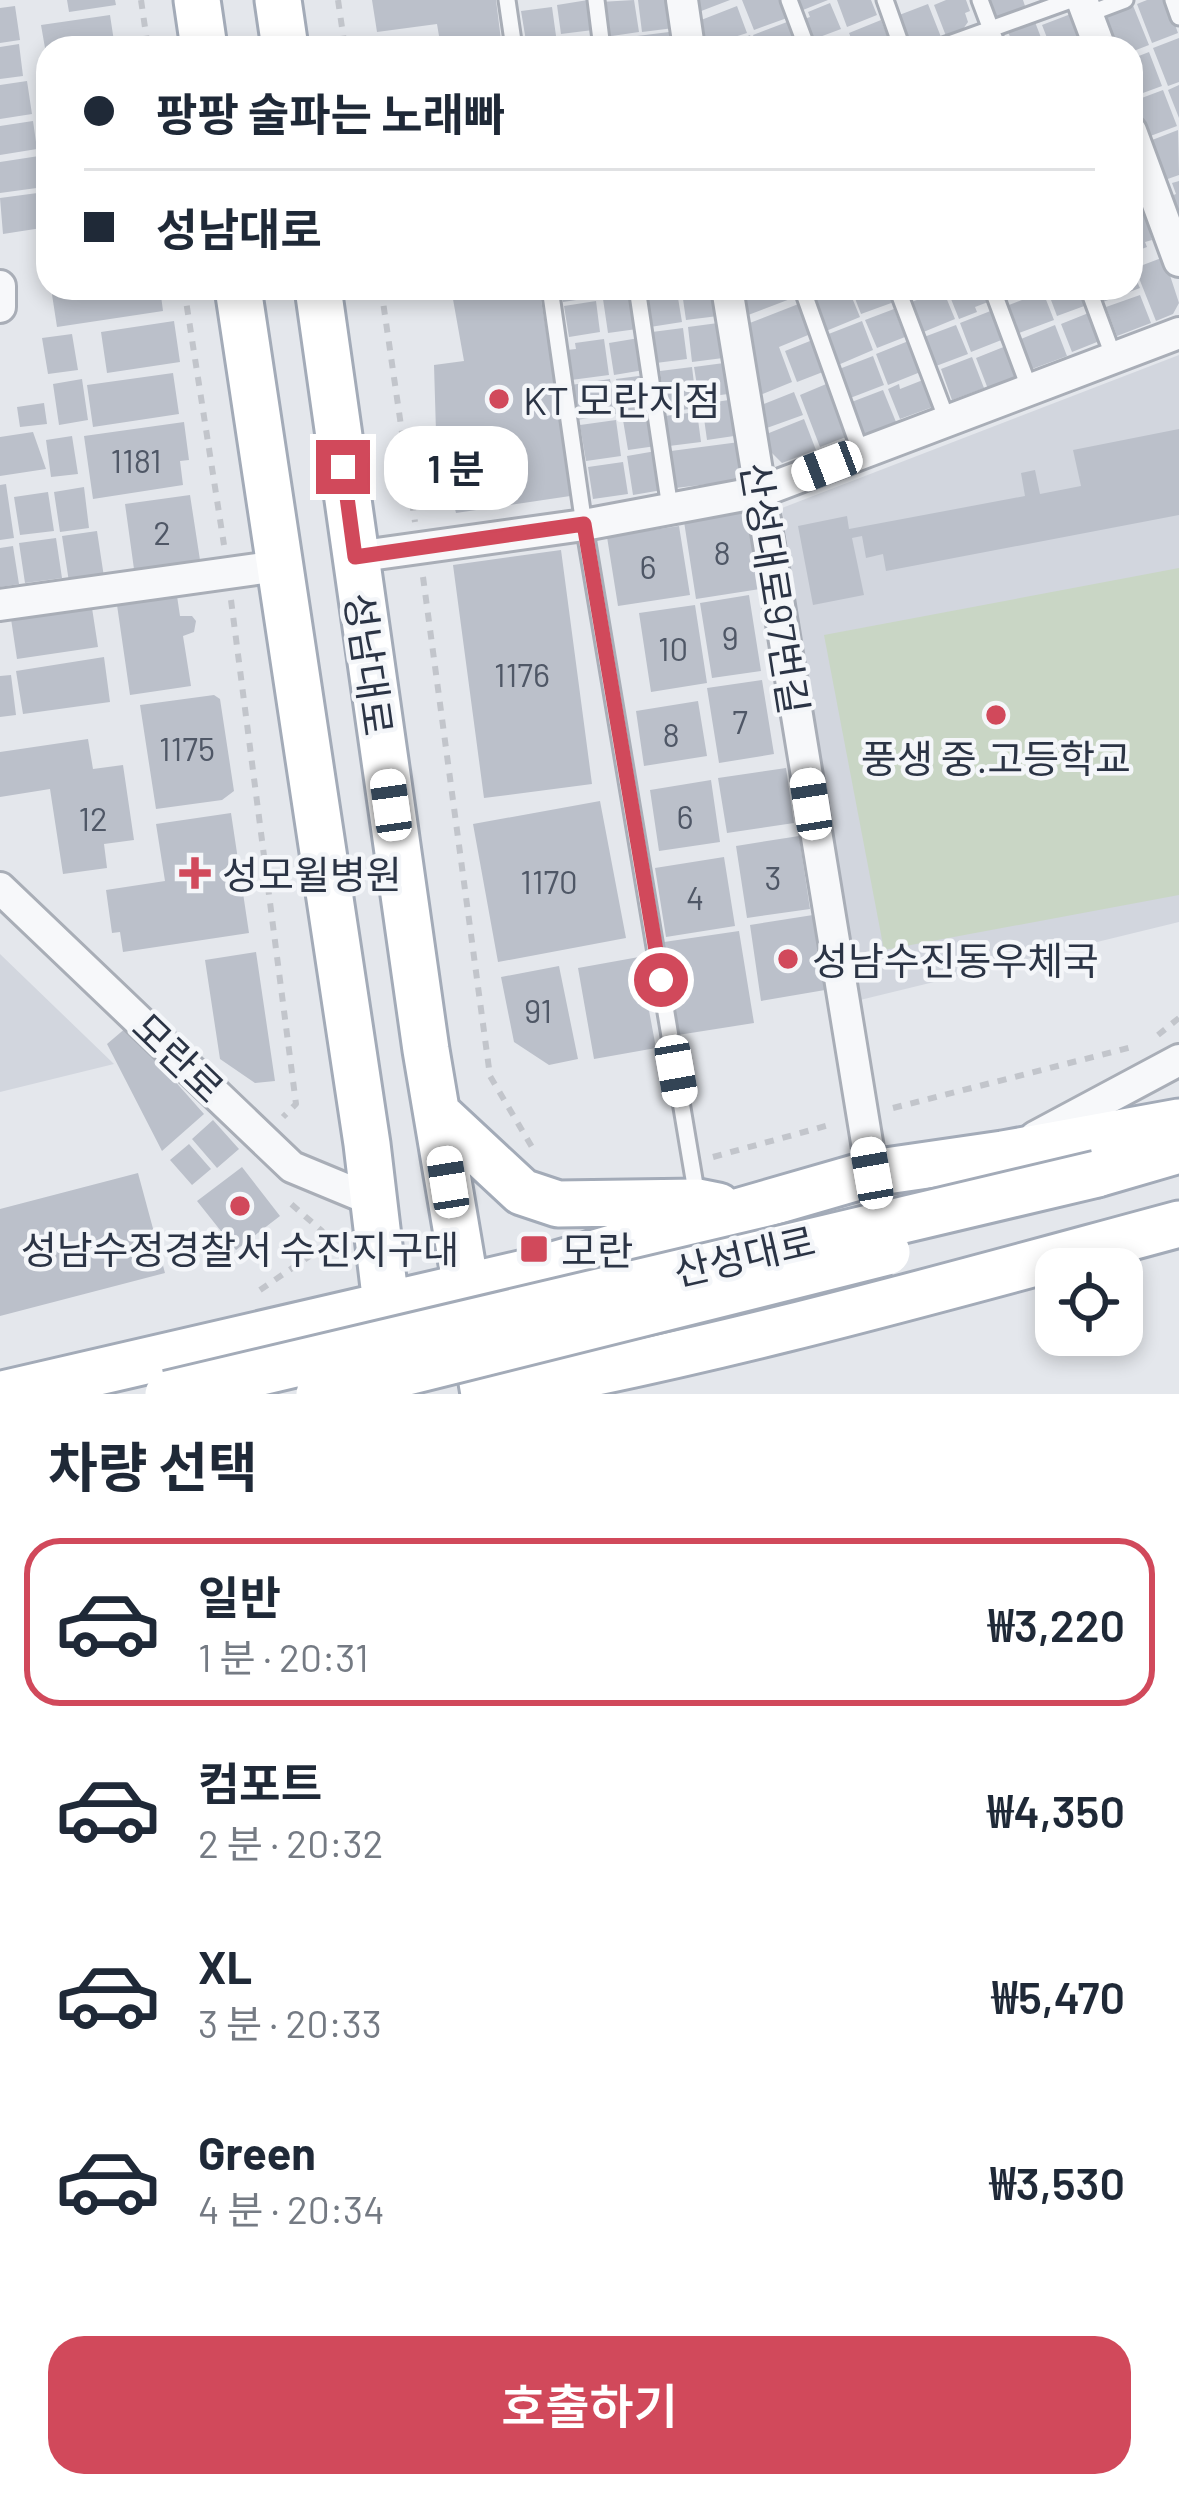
<!DOCTYPE html>
<html lang="ko">
<meta charset="utf-8">
<style>
:root{--surface:#fff;--page:#f2f2f3;--text:#1f2937;--muted:#747a83;--line:#e0e1e3;--accent:#d1495b}
body{margin:0;font-family:Barlow,"Noto Sans KR",sans-serif;background:var(--page);color:var(--text);height:100vh;display:flex;flex-direction:column;font-size:45px;white-space:nowrap}
*{box-sizing:border-box;margin:0}
p{font-size:39px;color:var(--muted)}
.icon{flex:none;width:66px;height:66px;fill:none;stroke:currentColor;stroke-width:2;stroke-linecap:round;stroke-linejoin:round}
.map{position:relative;height:1394px;overflow:hidden}
.panel{display:flex;flex-direction:column;background:var(--surface);flex:1}
.panel>*{flex:none}
.top-card{position:absolute;left:36px;top:36px;width:1107px;height:264px;border-radius:36px;box-shadow:0 6px 18px #0003;display:grid;align-content:center;height:264px;padding:0 48px;background:var(--surface)}
.fabs{position:absolute;left:1035px;top:1248px;display:grid;gap:24px}
.fabs a{display:grid;place-items:center;width:108px;height:108px;border-radius:24px;background:var(--surface);box-shadow:0 6px 18px #0003;font-size:60px}
.end{position:absolute;width:54px;height:54px;margin:-27px;border:15px solid #d1495b;background:#fff;box-shadow:0 0 0 6px #fff}
.from{border-radius:50%}
.bubble{position:absolute;height:84px;border-radius:36px;background:var(--surface);box-shadow:0 6px 18px #0003;font-size:39px;font-weight:600;line-height:84px;text-align:center}
.car{position:absolute;width:36px;height:72px;margin:-36px -18px;border-radius:15px;box-shadow:0 0 9px 3px #0007;background:linear-gradient(#fff 24%,#345 0 40%,#fff 0 76%,#345 0 86%,#fff 0)}
.top-card b{display:flex;align-items:center;gap:42px;height:114px;font-size:45px}
.top-card b+b{border-top:3px solid var(--line)}
.top-card i{width:30px;height:30px;background:var(--text)}
ul{padding:0;list-style:none}
li{display:flex;align-items:center;gap:36px;height:168px;margin:0 24px 18px;padding:0 24px;border:6px solid transparent;border-radius:36px}
li div{flex:1}
li b{display:block;font-size:45px}
li em{font-style:normal;font-weight:600}
li.on{border-color:var(--accent)}
li>.icon{width:108px;height:108px;stroke-width:1.5}
h2{padding:0 48px;font-size:54px;line-height:144px}
.primary-button{display:flex;gap:24px;margin-top:auto;padding:24px 48px}
.primary-button a{flex:1;height:138px;border-radius:36px;background:var(--accent);color:#fff;font-size:48px;font-weight:600;line-height:138px;text-align:center}
.map>svg:first-child{display:block}
.built{fill:#d2d6de}
.green{fill:#c9d6c5}
.building{fill:#bbc0ca}
.lines{fill:none;stroke-linecap:round;stroke-linejoin:round}
.lane-casing{stroke:#a9aeb7;stroke-width:21}
.street-casing{stroke:#a9aeb7;stroke-width:36}
.primary-casing{stroke:#a3abb8;stroke-width:51}
.path{stroke:#c2c5cb;stroke-width:6;stroke-dasharray:9 9;stroke-linecap:butt}
.lane{stroke:#f7f8fa;stroke-width:15}
.street{stroke:#f7f8fa;stroke-width:30}
.primary{stroke:#fff;stroke-width:45}
.primary-bridge-casing{stroke:#a3abb8;stroke-width:51;stroke-linecap:butt}
.primary-bridge{stroke:#fff;stroke-width:45}
.route{stroke:#d1495b;stroke-width:15}
.poi-dot{fill:#d1495b;stroke:#f4f6f9;stroke-width:4.5}
.labels{text-anchor:middle;dominant-baseline:central;stroke-width:9;stroke-linejoin:round;paint-order:stroke}
.number-label{font-size:33px;fill:#4f5766}
.poi-label{font-size:39px;fill:#2b3445;stroke:#f4f6f9;text-anchor:start}
.street-label{font-size:39px;fill:#2b3445;stroke:#f4f6f9}
</style>
<div class="map">
<svg width="1179" height="1394" viewBox="0 0 1179 1394">
<rect width="100%" height="100%" fill="#e4e7ec"/>
<path class="built" d="M 1179,355 L 1179,922 L 856,1001 L 782,508 Z
M 0,954 L 114,1064 L 0,1092 Z"/>
<path class="green" d="M 1179,568 L 1179,895 L 884,950 L 824,635 Z"/>
<path class="building" d="M 67,0 L 115,0 L 116,5 L 69,12 Z
M 372,0 L 496,0 L 502,48 L 441,48 L 437,24 L 377,32 Z
M 588,0 L 593,30 L 561,34 L 557,5 Z
M 634,0 L 639,32 L 605,37 L 600,2 Z
M 638,0 L 670,0 L 674,28 L 642,32 Z
M 694,0 L 730,0 L 696,13 Z
M 742,0 L 780,0 L 787,18 L 754,30 Z
M 793,0 L 828,0 L 798,12 Z
M 837,0 L 871,0 L 877,15 L 847,27 Z
M 946,0 L 966,0 L 970,11 L 965,13 L 968,22 L 963,29 L 946,36 L 934,5 Z
M 987,0 L 1023,0 L 1026,9 L 995,21 Z
M 1147,0 L 1166,0 L 1178,33 L 1152,43 L 1137,4 Z
M 830,3 L 841,29 L 809,41 L 801,20 L 810,17 L 808,12 Z
M 1132,3 L 1149,45 L 1131,52 L 1131,48 L 1110,48 L 1100,23 L 1105,13 Z
M 928,4 L 941,37 L 907,48 L 894,17 Z
M 15,6 L 20,40 L 0,43 L 0,8 Z
M 737,6 L 747,33 L 700,48 L 696,22 Z
M 552,7 L 557,43 L 527,47 L 521,11 Z
M 1076,12 L 1086,37 L 1051,48 L 1042,25 Z
M 110,15 L 115,48 L 45,48 L 41,25 Z
M 881,20 L 892,48 L 855,48 L 849,33 Z
M 787,22 L 797,48 L 758,48 L 753,35 Z
M 1035,22 L 1045,48 L 1003,48 L 1001,43 L 1011,39 L 1008,32 Z
M 677,31 L 679,48 L 606,48 L 605,40 Z
M 750,35 L 755,48 L 718,48 Z
M 844,36 L 849,48 L 822,48 L 821,44 Z
M 1179,38 L 1179,82 L 1168,86 L 1153,48 Z
M 594,39 L 595,48 L 565,48 L 565,44 Z
M 19,44 L 23,76 L 0,79 L 0,47 Z
M 1149,52 L 1162,86 L 1132,97 L 1131,59 Z
M 27,81 L 32,114 L 0,119 L 0,85 Z
M 1179,85 L 1179,118 L 1168,90 Z
M 1163,90 L 1177,126 L 1145,138 L 1131,102 Z
M 33,121 L 37,149 L 0,155 L 0,126 Z
M 1178,130 L 1179,175 L 1162,181 L 1147,142 Z
M 39,156 L 44,187 L 0,193 L 0,162 Z
M 1136,181 L 1147,209 L 1131,216 L 1131,184 Z
M 1179,181 L 1179,230 L 1166,198 L 1176,194 L 1172,183 Z
M 45,192 L 48,227 L 3,234 L 0,198 Z
M 1150,213 L 1157,231 L 1150,233 L 1152,240 L 1145,242 L 1147,247 L 1131,253 L 1131,220 Z
M 1164,257 L 1179,303 L 1173,314 L 1156,321 L 1135,268 Z
M 1131,268 L 1140,288 L 1103,302 L 1098,288 L 1131,288 Z
M 51,288 L 160,288 L 163,311 L 57,327 Z
M 451,288 L 539,288 L 549,348 L 555,347 L 577,495 L 456,513 L 436,432 L 434,365 L 464,361 Z
M 561,288 L 594,288 L 596,297 L 563,302 Z
M 600,288 L 630,288 L 630,291 L 601,295 Z
M 714,288 L 718,316 L 686,320 L 682,292 Z
M 738,288 L 795,288 L 798,296 L 743,317 Z
M 842,288 L 848,288 L 860,317 L 826,331 L 813,299 Z
M 851,288 L 888,288 L 894,302 L 861,314 Z
M 982,288 L 988,302 L 975,307 L 977,312 L 959,319 L 947,289 Z
M 1000,288 L 1039,288 L 1006,301 Z
M 1057,288 L 1081,288 L 1087,305 L 1057,316 L 1048,292 Z
M 943,290 L 955,319 L 921,333 L 909,303 Z
M 677,292 L 682,322 L 650,327 L 645,296 Z
M 1043,292 L 1054,320 L 1019,333 L 1009,305 Z
M 632,295 L 637,329 L 608,333 L 603,299 Z
M 1140,295 L 1151,323 L 1117,336 L 1106,307 Z
M 596,301 L 600,332 L 569,337 L 564,306 Z
M 801,303 L 813,333 L 779,347 L 792,382 L 755,397 L 742,326 Z
M 894,309 L 905,337 L 877,348 L 865,320 Z
M 993,310 L 1004,339 L 971,352 L 960,323 Z
M 1091,312 L 1102,340 L 1072,352 L 1061,324 Z
M 174,321 L 180,362 L 107,373 L 101,332 Z
M 862,321 L 873,350 L 838,365 L 826,335 Z
M 718,323 L 723,358 L 692,362 L 688,327 Z
M 956,325 L 968,354 L 936,366 L 924,337 Z
M 1055,325 L 1067,356 L 1032,369 L 1021,339 Z
M 683,328 L 687,359 L 656,363 L 652,332 Z
M 72,334 L 78,370 L 48,374 L 42,338 Z
M 639,338 L 644,370 L 614,375 L 609,343 Z
M 604,339 L 609,375 L 571,380 L 567,350 L 576,349 L 575,343 Z
M 815,339 L 828,370 L 797,382 L 785,351 Z
M 911,340 L 923,371 L 888,385 L 876,354 Z
M 1006,346 L 1019,376 L 988,389 L 976,358 Z
M 873,356 L 884,385 L 845,400 L 834,371 Z
M 972,357 L 984,388 L 952,400 L 941,369 Z
M 724,363 L 728,394 L 699,398 L 694,367 Z
M 692,367 L 697,408 L 666,412 L 660,371 Z
M 173,373 L 179,414 L 93,427 L 87,385 Z
M 646,375 L 651,408 L 621,413 L 616,379 Z
M 928,378 L 938,405 L 900,419 L 888,389 L 899,384 L 900,389 Z
M 82,379 L 88,420 L 59,425 L 53,384 Z
M 610,379 L 616,414 L 576,420 L 571,385 Z
M 831,382 L 851,435 L 820,447 L 800,395 Z
M 883,390 L 896,422 L 862,435 L 849,403 Z
M 794,392 L 803,415 L 764,429 L 756,407 Z
M 729,400 L 734,436 L 707,440 L 702,404 Z
M 44,403 L 47,424 L 20,427 L 17,407 Z
M 697,412 L 701,442 L 669,446 L 665,416 Z
M 651,416 L 656,446 L 628,450 L 623,420 Z
M 804,419 L 816,450 L 782,463 L 770,451 L 764,435 Z
M 616,420 L 621,456 L 586,461 L 580,425 Z
M 184,422 L 189,460 L 180,461 L 183,485 L 93,499 L 84,436 Z
M 1179,429 L 1179,515 L 886,571 L 883,554 L 866,558 L 862,536 L 852,538 L 864,595 L 813,605 L 798,526 L 847,516 L 849,529 L 1025,496 L 1021,473 L 1035,470 L 1040,494 L 1081,486 L 1073,450 Z
M 33,432 L 46,469 L 0,476 L 0,437 Z
M 72,436 L 78,474 L 51,477 L 46,440 Z
M 747,441 L 750,466 L 741,480 L 676,488 L 671,451 Z
M 656,451 L 662,490 L 633,495 L 627,456 Z
M 623,462 L 628,494 L 593,499 L 588,467 Z
M 6,484 L 14,538 L 0,540 L 0,485 Z
M 84,487 L 89,528 L 60,532 L 54,492 Z
M 48,492 L 54,531 L 20,535 L 14,497 Z
M 190,495 L 200,560 L 134,569 L 125,504 Z
M 737,507 L 749,515 L 760,589 L 696,599 L 683,515 Z
M 679,526 L 690,595 L 618,606 L 607,537 Z
M 97,531 L 104,577 L 69,582 L 62,536 Z
M 56,538 L 62,578 L 25,583 L 19,543 Z
M 13,546 L 19,584 L 0,587 L 0,548 Z
M 561,550 L 592,784 L 484,798 L 453,565 Z
M 749,595 L 761,671 L 712,678 L 700,603 Z
M 177,596 L 180,616 L 192,616 L 196,621 L 194,632 L 183,636 L 191,686 L 130,695 L 117,605 Z
M 695,605 L 707,683 L 651,692 L 639,613 Z
M 92,608 L 98,647 L 17,659 L 11,619 Z
M 104,657 L 110,702 L 23,714 L 16,671 Z
M 11,675 L 16,715 L 0,717 L 0,676 Z
M 762,680 L 774,754 L 719,763 L 707,688 Z
M 214,695 L 220,699 L 234,791 L 222,800 L 156,809 L 140,705 Z
M 698,701 L 707,756 L 644,766 L 636,711 Z
M 88,739 L 93,769 L 123,765 L 134,840 L 104,844 L 107,868 L 63,874 L 50,789 L 0,797 L 0,752 Z
M 786,768 L 794,823 L 727,833 L 718,778 Z
M 711,780 L 720,842 L 659,851 L 650,790 Z
M 600,801 L 626,938 L 498,962 L 473,824 Z
M 231,813 L 249,933 L 123,952 L 120,932 L 112,933 L 106,890 L 165,881 L 156,824 Z
M 799,836 L 810,909 L 747,918 L 736,846 Z
M 724,857 L 735,926 L 666,937 L 655,868 Z
M 813,915 L 825,990 L 761,1001 L 750,925 Z
M 739,931 L 754,1023 L 678,1035 L 664,942 Z
M 256,952 L 275,1081 L 255,1083 L 220,1059 L 205,960 Z
M 639,957 L 656,1048 L 594,1059 L 578,968 Z
M 559,966 L 578,1059 L 549,1065 L 514,1042 L 501,977 Z
M 127,1027 L 204,1114 L 162,1151 L 107,1044 Z
M 213,1120 L 239,1149 L 217,1168 L 192,1139 Z
M 189,1144 L 211,1169 L 192,1185 L 170,1160 Z
M 242,1167 L 280,1216 L 236,1250 L 197,1201 Z
M 138,1173 L 165,1273 L 0,1316 L 0,1209 Z"/>
<g class="lines">
<defs>
<path id="lane" d="M 507,0 L 514,48
M 596,0 L 602,48
M 789,0 L 807,48
M 885,0 L 902,48
M 980,0 L 998,48
M 1173,0 L 1179,17
M 1088,14 L 1125,0
M 938,48 L 1071,0
M 550,288 L 584,525 L 697,1197
M 637,288 L 670,508
M 802,288 L 861,453
M 897,288 L 947,420
M 992,288 L 1030,390
M 1088,288 L 1114,358"/>
<path id="street" d="M 682,0 L 689,48
M 1082,0 L 1100,48
M 1131,131 L 1179,261
M 0,286 L 0,307
M 727,288 L 872,1173
M 355,557 L 584,525 L 760,492 L 1179,333
M 0,605 L 278,566
M 0,888 L 292,1167 L 374,1201
M 1035,1137 L 1179,1060"/>
<path id="primary" d="M 197,0 L 204,48
M 278,0 L 285,48
M 238,288 L 367,1144 L 389,1330
M 318,288 L 426,1050 L 484,1394
M 437,1113 L 522,1192 L 558,1204 L 698,1202 L 718,1206
M 1097,1174 L 1179,1150
M 3,1394 L 529,1272 L 872,1173 L 1003,1154 L 1179,1122
M 484,1394 C 718,1352 949,1286 1179,1224"/>
</defs>
<use href="#lane" class="lane-casing"/>
<use href="#street" class="street-casing"/>
<use href="#primary" class="primary-casing"/>
<path class="path" d="M 141,0 L 148,48
M 338,0 L 345,48
M 184,288 L 224,545
M 381,288 L 415,522
M 423,577 L 490,1076 L 532,1147
M 231,600 L 296,1104 L 283,1117
M 1158,1035 L 1179,1018
M 893,1108 L 1136,1046
M 713,1157 L 833,1124
M 260,1290 L 326,1245 L 322,1231 L 290,1203 L 290,1196"/>
<use href="#lane" class="lane"/>
<use href="#street" class="street"/>
<use href="#primary" class="primary"/>
<defs>
<path id="primary-bridge" d="M 168,1394 L 1097,1174
M 319,1394 L 887,1252"/>
</defs>
<use href="#primary-bridge" class="primary-bridge-casing"/>
<use href="#primary-bridge" class="primary-bridge"/>
</g>
<g class="lines">
<path class="route" d="M 343,467 L 355,557 L 584,524 L 661,980"/>
</g>
<g class="poi-dot">
<circle cx="499" cy="399" r="12"/>
<circle cx="996" cy="715" r="12"/>
<path d="M189 855h12v12h12v12h-12v12h-12v-12h-12v-12h12z"/>
<circle cx="788" cy="959" r="12"/>
<circle cx="240" cy="1206" r="12"/>
<rect x="519" y="1234" width="30" height="30" rx="6"/>
</g>
<g class="labels">
<g class="number-label">
<text x="136" y="460">1181</text>
<text x="162" y="532">2</text>
<text x="722" y="552">8</text>
<text x="648" y="566">6</text>
<text x="730" y="637">9</text>
<text x="673" y="648">10</text>
<text x="522" y="674">1176</text>
<text x="740" y="721">7</text>
<text x="671" y="734">8</text>
<text x="187" y="748">1175</text>
<text x="685" y="816">6</text>
<text x="93" y="818">12</text>
<text x="773" y="877">3</text>
<text x="549" y="881">1170</text>
<text x="695" y="897">4</text>
<text x="538" y="1010">91</text>
</g>
<g class="poi-label">
<text x="523" y="399">KT 모란지점</text>
<text x="996" y="757" text-anchor="middle">풍생 중.고등학교</text>
<text x="222" y="873">성모윌병원</text>
<text x="812" y="959">성남수진동우체국</text>
<text x="240" y="1248" text-anchor="middle">성남수정경찰서 수진지구대</text>
<text x="561" y="1249">모란</text>
</g>
<g class="street-label">
<text transform="translate(776 588) rotate(81)">산성대로97번길</text>
<text transform="translate(370 664) rotate(82)">성남대로</text>
<text transform="translate(179 1057) rotate(44)">모란로</text>
<text transform="translate(744 1255) rotate(-13)">산성대로</text>
</g>
</g>
</svg>
<div class="fabs">
<a><svg class="icon" aria-label="locate" viewBox="0 0 24 24"><circle cx="12" cy="12" r="6"/><path d="M12 2v4M12 18v4M2 12h4M18 12h4"/></svg></a>
</div>
<i class="end from" style="left:661px;top:980px"></i>
<i class="end" style="left:343px;top:467px"></i>
<div class="bubble" style="left:384px;top:426px;width:144px">1 분</div>
<i class="car" style="left:827px;top:466px;rotate:249deg"></i>
<i class="car" style="left:811px;top:804px;rotate:351deg"></i>
<i class="car" style="left:391px;top:805px;rotate:352deg"></i>
<i class="car" style="left:676px;top:1071px;rotate:170deg"></i>
<i class="car" style="left:872px;top:1173px;rotate:350deg"></i>
<i class="car" style="left:448px;top:1182px;rotate:351deg"></i>
<div class="top-card">
<b><i class="from"></i>팡팡 술파는 노래빠</b>
<b><i></i>성남대로</b>
</div>
</div>
<section class="panel">
<h2>차량 선택</h2>
<ul>
<li class="on"><svg class="icon" aria-label="car" viewBox="0 0 24 24"><path d="M5 17H2v-5l4-1 3-4h7l3 4 3 1v5h-3M9 17h6M6 11h13"/><circle cx="7" cy="17" r="2"/><circle cx="17" cy="17" r="2"/></svg><div><b>일반</b><p>1 분 · 20:31</p></div><em>₩3,220</em></li>
<li><svg class="icon" aria-label="car" viewBox="0 0 24 24"><path d="M5 17H2v-5l4-1 3-4h7l3 4 3 1v5h-3M9 17h6M6 11h13"/><circle cx="7" cy="17" r="2"/><circle cx="17" cy="17" r="2"/></svg><div><b>컴포트</b><p>2 분 · 20:32</p></div><em>₩4,350</em></li>
<li><svg class="icon" aria-label="car" viewBox="0 0 24 24"><path d="M5 17H2v-5l4-1 3-4h7l3 4 3 1v5h-3M9 17h6M6 11h13"/><circle cx="7" cy="17" r="2"/><circle cx="17" cy="17" r="2"/></svg><div><b>XL</b><p>3 분 · 20:33</p></div><em>₩5,470</em></li>
<li><svg class="icon" aria-label="car" viewBox="0 0 24 24"><path d="M5 17H2v-5l4-1 3-4h7l3 4 3 1v5h-3M9 17h6M6 11h13"/><circle cx="7" cy="17" r="2"/><circle cx="17" cy="17" r="2"/></svg><div><b>Green</b><p>4 분 · 20:34</p></div><em>₩3,530</em></li>
</ul>
<div class="primary-button"><a>호출하기</a></div>
</section>
